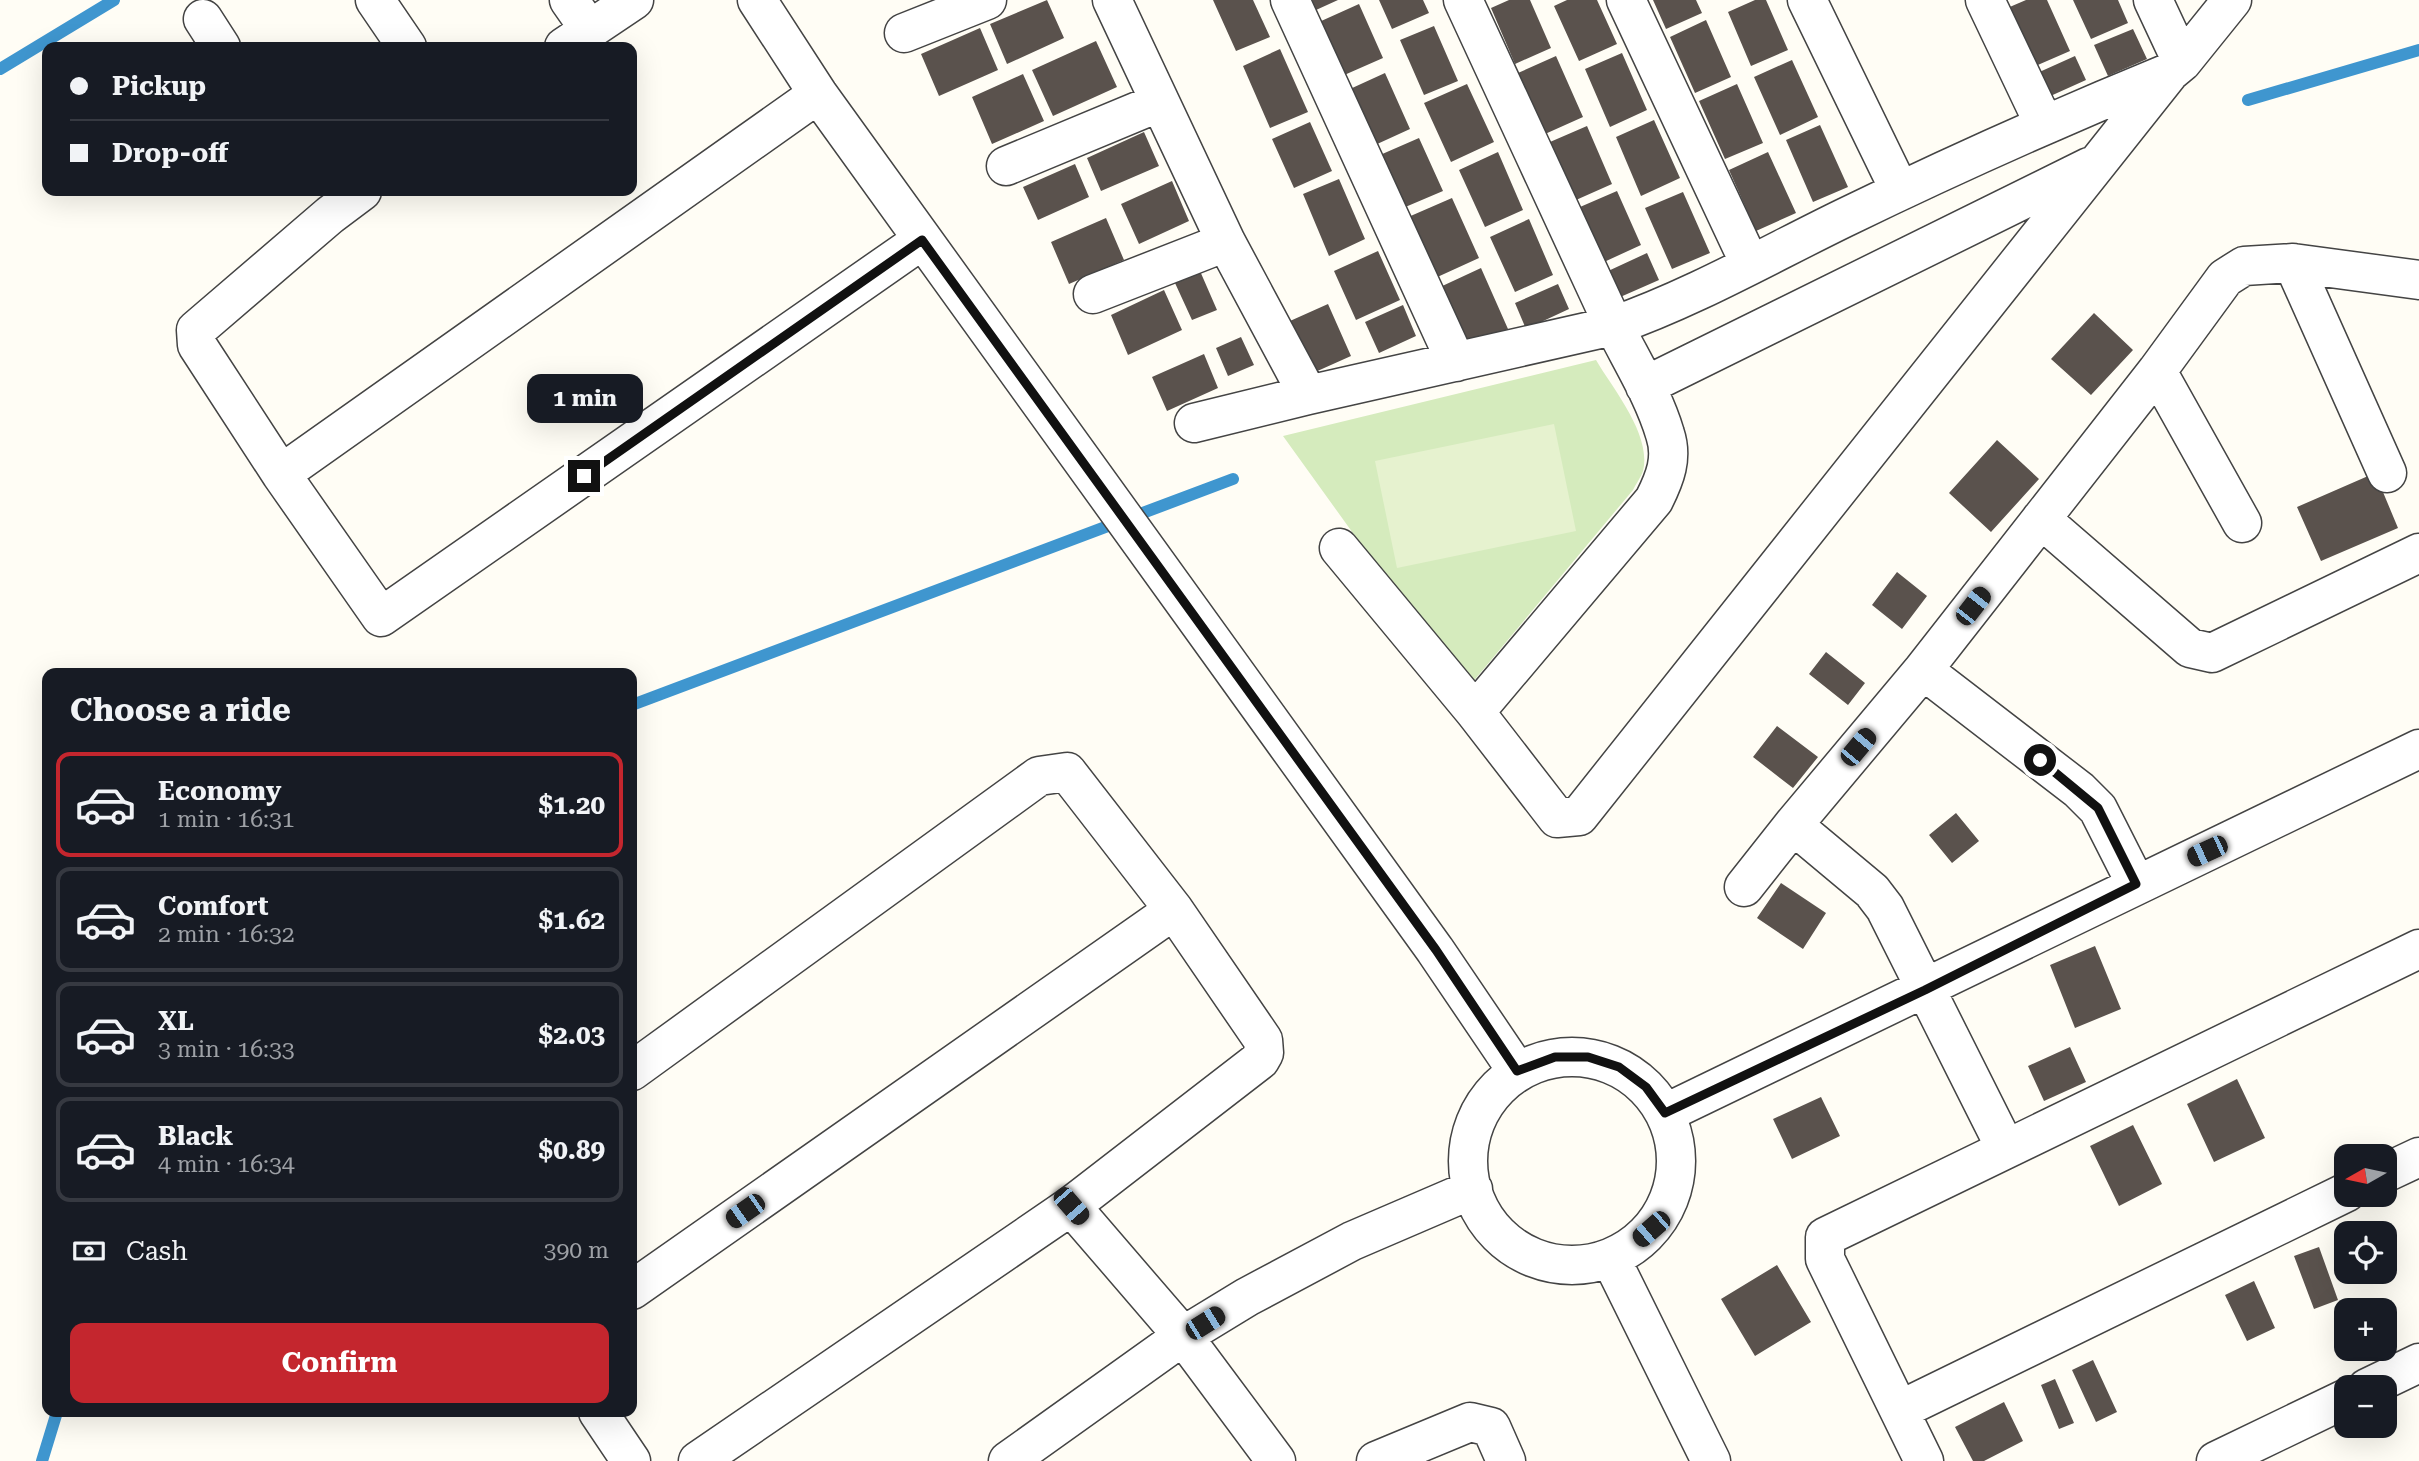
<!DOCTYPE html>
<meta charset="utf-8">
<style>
:root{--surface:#171b24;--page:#242831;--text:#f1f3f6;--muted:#9ea1a6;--line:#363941;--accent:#c4262e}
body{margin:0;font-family:"Roboto Serif",serif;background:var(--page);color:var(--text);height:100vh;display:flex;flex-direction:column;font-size:26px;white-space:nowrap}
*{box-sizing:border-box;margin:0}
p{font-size:23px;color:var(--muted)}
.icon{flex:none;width:38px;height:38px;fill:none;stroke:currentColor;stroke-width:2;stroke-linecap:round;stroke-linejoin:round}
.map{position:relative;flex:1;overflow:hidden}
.side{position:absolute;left:42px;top:668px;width:595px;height:749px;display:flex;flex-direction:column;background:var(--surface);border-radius:14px;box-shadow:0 7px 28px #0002}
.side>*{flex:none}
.guide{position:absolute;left:42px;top:42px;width:595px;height:154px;border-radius:14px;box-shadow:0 7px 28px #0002;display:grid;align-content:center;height:154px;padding:0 28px;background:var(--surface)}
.needle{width:46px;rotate:261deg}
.tools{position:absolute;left:2334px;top:1144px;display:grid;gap:14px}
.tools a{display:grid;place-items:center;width:63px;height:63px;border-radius:14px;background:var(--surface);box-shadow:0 7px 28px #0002;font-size:35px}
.end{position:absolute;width:32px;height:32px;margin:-16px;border:9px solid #111;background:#fff;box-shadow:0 0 0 4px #fff}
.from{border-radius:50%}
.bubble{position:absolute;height:49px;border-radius:14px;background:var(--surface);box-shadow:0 7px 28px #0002;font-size:23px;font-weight:700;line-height:49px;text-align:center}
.car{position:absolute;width:21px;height:42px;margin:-21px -10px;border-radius:9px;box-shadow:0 0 5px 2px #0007;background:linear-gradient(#222 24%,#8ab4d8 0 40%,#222 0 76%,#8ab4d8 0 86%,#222 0)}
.guide b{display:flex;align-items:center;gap:24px;height:66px;font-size:26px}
.guide b+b{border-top:2px solid var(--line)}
.guide i{width:18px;height:18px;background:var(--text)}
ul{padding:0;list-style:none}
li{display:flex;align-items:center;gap:21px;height:105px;margin:0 14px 10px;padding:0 14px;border:4px solid var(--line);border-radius:14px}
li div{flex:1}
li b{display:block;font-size:26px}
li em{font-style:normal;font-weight:700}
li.active{border-color:var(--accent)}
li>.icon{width:63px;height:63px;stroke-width:1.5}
h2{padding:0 28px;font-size:32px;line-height:84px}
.pay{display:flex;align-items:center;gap:18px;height:77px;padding:0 28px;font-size:26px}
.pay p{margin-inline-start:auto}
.action{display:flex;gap:14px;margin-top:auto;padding:14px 28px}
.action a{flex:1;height:80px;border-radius:14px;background:var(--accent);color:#fff;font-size:28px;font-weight:700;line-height:80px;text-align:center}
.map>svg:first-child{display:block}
.green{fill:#d5ebbd}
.pitch{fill:#e6f2cf}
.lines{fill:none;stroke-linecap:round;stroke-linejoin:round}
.stream{stroke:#3f96cf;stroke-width:12}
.building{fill:#5a524d}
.street-casing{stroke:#444;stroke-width:41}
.street{stroke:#fff;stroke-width:38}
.route{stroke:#111;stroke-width:9}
</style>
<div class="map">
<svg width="2419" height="1461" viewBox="0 0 2419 1461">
<rect width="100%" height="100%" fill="#fffdf5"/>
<path class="green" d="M 1596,360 C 1613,389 1652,435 1643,471 C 1641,477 1636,484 1633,490 L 1466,690 L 1283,436 Z"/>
<path class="pitch" d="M 1554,424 L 1576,531 L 1397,568 L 1375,461 Z"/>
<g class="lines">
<path class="stream" d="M 0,69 L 114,0
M 2248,100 L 2419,50
M 632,705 L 1233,479
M 42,1461 L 57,1412"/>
</g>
<path class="building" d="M 1047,0 L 1064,38 L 1007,64 L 990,24 Z
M 1213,0 L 1253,0 L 1270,37 L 1236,51 Z
M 1312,0 L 1338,0 L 1316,10 Z
M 1379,0 L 1423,0 L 1429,13 L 1392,29 Z
M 1509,0 L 1530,0 L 1551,48 L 1515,64 L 1491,8 Z
M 1567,0 L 1597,0 L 1617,44 L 1579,61 L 1554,6 Z
M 1653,0 L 1696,0 L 1702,13 L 1666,29 Z
M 1755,0 L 1766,0 L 1788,50 L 1751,66 L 1728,12 Z
M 2026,0 L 2047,0 L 2070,51 L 2031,68 L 2005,9 Z
M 2073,0 L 2118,0 L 2128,23 L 2091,39 Z
M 1359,4 L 1383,58 L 1342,76 L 1319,22 Z
M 1706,20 L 1731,77 L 1695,93 L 1670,37 Z
M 1434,26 L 1458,81 L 1424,95 L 1400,40 Z
M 980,28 L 998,70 L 939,96 L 921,54 Z
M 2133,29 L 2147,59 L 2108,76 L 2094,45 Z
M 1096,41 L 1117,87 L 1053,116 L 1032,70 Z
M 1280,49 L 1308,112 L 1270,128 L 1243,66 Z
M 1622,53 L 1647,110 L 1610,127 L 1585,69 Z
M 1556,56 L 1583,117 L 1545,134 L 1518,73 Z
M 2075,56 L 2086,80 L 2046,98 L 2035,74 Z
M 1792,60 L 1818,117 L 1780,135 L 1754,77 Z
M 1385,73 L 1410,129 L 1375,145 L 1350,89 Z
M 1023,74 L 1044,121 L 992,144 L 972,97 Z
M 1467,84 L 1494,142 L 1451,162 L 1424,103 Z
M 1737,84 L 1763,143 L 1725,159 L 1699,101 Z
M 1654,120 L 1680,178 L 1641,196 L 1616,137 Z
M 1310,122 L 1332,171 L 1294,188 L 1272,139 Z
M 1820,125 L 1848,187 L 1813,202 L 1786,140 Z
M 1587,126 L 1612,184 L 1576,200 L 1550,142 Z
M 1144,132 L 1159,166 L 1101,191 L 1087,158 Z
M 1419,138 L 1443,191 L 1403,208 L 1380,155 Z
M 1498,152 L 1523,210 L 1485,227 L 1459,170 Z
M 1768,152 L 1796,213 L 1756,231 L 1729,170 Z
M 1075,164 L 1089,197 L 1038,220 L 1023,187 Z
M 1339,179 L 1365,239 L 1329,256 L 1303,194 Z
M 1172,181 L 1189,221 L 1139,244 L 1121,204 Z
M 1617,191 L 1641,245 L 1604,262 L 1580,207 Z
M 1683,192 L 1710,253 L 1672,269 L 1645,208 Z
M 1452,198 L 1479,258 L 1433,279 L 1406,218 Z
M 1106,218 L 1124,260 L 1069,284 L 1051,242 Z
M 1529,219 L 1553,275 L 1515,292 L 1490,237 Z
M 1378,251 L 1400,300 L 1356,320 L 1334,271 Z
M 1647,253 L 1659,280 L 1618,298 L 1606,272 Z
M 1481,268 L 1508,329 L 1465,349 L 1438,288 Z
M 1200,271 L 1217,310 L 1192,320 L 1175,283 Z
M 1558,284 L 1569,309 L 1526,329 L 1515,303 Z
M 1164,290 L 1182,330 L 1128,355 L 1111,315 Z
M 1328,304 L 1351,356 L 1313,373 L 1290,321 Z
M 1403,305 L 1416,336 L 1379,353 L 1365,322 Z
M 2094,313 L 2133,350 L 2091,395 L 2051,359 Z
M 1241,337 L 1254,365 L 1228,376 L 1216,348 Z
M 1204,354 L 1218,388 L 1167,411 L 1152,377 Z
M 1997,440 L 2039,479 L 1991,532 L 1949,493 Z
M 2375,473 L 2398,528 L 2321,561 L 2297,507 Z
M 1897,572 L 1927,596 L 1902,629 L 1872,605 Z
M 1826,652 L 1865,683 L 1848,705 L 1809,674 Z
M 1777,726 L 1818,757 L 1793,788 L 1753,757 Z
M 1956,813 L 1979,841 L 1952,863 L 1929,835 Z
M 1781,883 L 1826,913 L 1803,949 L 1757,918 Z
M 2095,946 L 2121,1009 L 2075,1028 L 2050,965 Z
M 2070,1047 L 2086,1082 L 2044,1101 L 2028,1066 Z
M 2237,1079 L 2265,1138 L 2214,1162 L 2187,1104 Z
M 1821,1097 L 1840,1136 L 1792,1159 L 1773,1119 Z
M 2133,1125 L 2162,1184 L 2119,1206 L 2090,1146 Z
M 2319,1247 L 2338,1300 L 2314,1309 L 2294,1256 Z
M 1777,1265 L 1811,1322 L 1755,1356 L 1721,1299 Z
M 2254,1281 L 2275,1328 L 2247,1341 L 2225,1295 Z
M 2093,1360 L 2117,1412 L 2096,1422 L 2072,1370 Z
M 2055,1379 L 2074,1423 L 2059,1429 L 2041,1385 Z
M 2004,1402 L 2023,1441 L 1984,1461 L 1973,1461 L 1955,1427 Z"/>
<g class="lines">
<defs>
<path id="street" d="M 375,0 L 407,47
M 569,0 L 590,30
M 757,0 L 818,94 L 1435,950 L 1517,1071
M 1112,0 L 1226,242 L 1308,395
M 1290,0 L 1456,362
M 1463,0 C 1511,103 1558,206 1606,309 C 1625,351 1652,390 1665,434 C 1673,458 1665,478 1654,500 L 1475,712
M 1626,0 L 1750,264
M 1807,0 L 1900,191
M 1985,0 L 2044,124
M 2153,0 L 2182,62
M 203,19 L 221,47
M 904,33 L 987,0
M 564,47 L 634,0
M 1006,166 L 1160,102
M 362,191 L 330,215 L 196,330 L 197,345 L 281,474 L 381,617 L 922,240
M 2293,263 L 2387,473
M 1093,294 L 1226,242
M 2157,371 L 2242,523
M 1645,386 L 2089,167
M 1194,423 L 1308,395 L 1613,326 C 1693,298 1768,255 1844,218 C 1951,166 2058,118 2168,73
M 281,474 L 818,94
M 2041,519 L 2190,648 L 2212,653 L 2419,553
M 1339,548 L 1475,712 L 1557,818 L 1579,816 L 2170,72 L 2182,62 L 2232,0
M 1923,670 L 2079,790 L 2098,809 L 2136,884
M 1793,825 L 1872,891 L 1885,908 L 2006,1149
M 1744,887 L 1793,825 L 1923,670 L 2157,371 L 2225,278 L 2244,266 L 2293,263 L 2419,280
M1468 1161a104 104 0 1 1 208 0a104 104 0 1 1-208 0Z
M 632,1071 L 1039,776 L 1067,772 L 1174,910 L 1263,1040 L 1264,1053 L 1260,1060 L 1071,1206 L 698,1461
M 1666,1113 L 2419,749
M 2385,1173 L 2419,1157
M 1071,1206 L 1183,1336 L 1276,1461
M 1611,1259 L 1711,1461
M 632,1290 L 1174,910
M 2367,1388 L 2419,1363
M 1900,1410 L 2347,1192
M 598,1412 L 631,1461
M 1008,1461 L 1183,1336 L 1247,1297 L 1352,1241 L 1473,1189
M 1376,1461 L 1470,1422 L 1491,1427 L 1506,1461
M 1924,1461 L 1825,1259 L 1825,1237 L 2419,949
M 2216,1461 L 2347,1398"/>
</defs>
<use href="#street" class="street-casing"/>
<use href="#street" class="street"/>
</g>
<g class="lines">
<path class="route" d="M 584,476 L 922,240 L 1436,950 L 1517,1071 L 1555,1057 L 1588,1057 L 1619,1067 L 1646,1087 L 1665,1113 L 1925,990 L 2136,884 L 2098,808 L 2040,760"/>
</g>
</svg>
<div class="tools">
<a><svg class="needle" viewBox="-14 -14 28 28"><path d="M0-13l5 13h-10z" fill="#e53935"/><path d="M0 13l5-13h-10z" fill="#9ea1a6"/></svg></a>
<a><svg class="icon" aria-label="locate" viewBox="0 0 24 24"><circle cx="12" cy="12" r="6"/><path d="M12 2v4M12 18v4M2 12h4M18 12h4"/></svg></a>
<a>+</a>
<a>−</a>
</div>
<i class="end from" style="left:2040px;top:760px"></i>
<i class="end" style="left:584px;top:476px"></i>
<div class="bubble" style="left:527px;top:374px;width:116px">1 min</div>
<i class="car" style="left:1973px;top:606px;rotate:38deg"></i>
<i class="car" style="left:1858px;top:747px;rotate:40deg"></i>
<i class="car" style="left:2207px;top:851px;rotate:245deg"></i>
<i class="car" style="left:1071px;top:1206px;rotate:139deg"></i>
<i class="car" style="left:745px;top:1211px;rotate:235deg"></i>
<i class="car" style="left:1651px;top:1229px;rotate:229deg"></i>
<i class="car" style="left:1205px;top:1323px;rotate:58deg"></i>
<div class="guide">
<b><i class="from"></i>Pickup</b>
<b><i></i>Drop-off</b>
</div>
<section class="side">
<h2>Choose a ride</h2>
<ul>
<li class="active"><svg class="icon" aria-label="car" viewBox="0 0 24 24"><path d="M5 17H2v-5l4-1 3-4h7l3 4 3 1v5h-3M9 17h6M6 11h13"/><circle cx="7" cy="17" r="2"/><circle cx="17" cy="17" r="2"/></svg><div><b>Economy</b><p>1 min · 16:31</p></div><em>$1.20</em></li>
<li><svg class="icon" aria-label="car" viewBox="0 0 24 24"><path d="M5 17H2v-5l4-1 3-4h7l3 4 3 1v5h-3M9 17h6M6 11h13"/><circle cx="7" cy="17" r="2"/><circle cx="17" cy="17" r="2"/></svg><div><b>Comfort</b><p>2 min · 16:32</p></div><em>$1.62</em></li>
<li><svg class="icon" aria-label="car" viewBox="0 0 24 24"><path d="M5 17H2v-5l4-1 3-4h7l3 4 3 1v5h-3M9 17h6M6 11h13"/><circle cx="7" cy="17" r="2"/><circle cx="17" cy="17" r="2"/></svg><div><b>XL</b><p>3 min · 16:33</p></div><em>$2.03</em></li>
<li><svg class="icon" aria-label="car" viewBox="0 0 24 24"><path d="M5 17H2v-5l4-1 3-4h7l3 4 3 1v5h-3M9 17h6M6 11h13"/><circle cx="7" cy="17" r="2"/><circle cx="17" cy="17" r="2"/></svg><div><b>Black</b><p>4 min · 16:34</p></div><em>$0.89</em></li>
</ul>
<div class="pay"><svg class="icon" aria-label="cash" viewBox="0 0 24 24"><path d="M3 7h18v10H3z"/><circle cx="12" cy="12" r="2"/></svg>Cash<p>390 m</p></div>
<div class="action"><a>Confirm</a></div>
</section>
</div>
